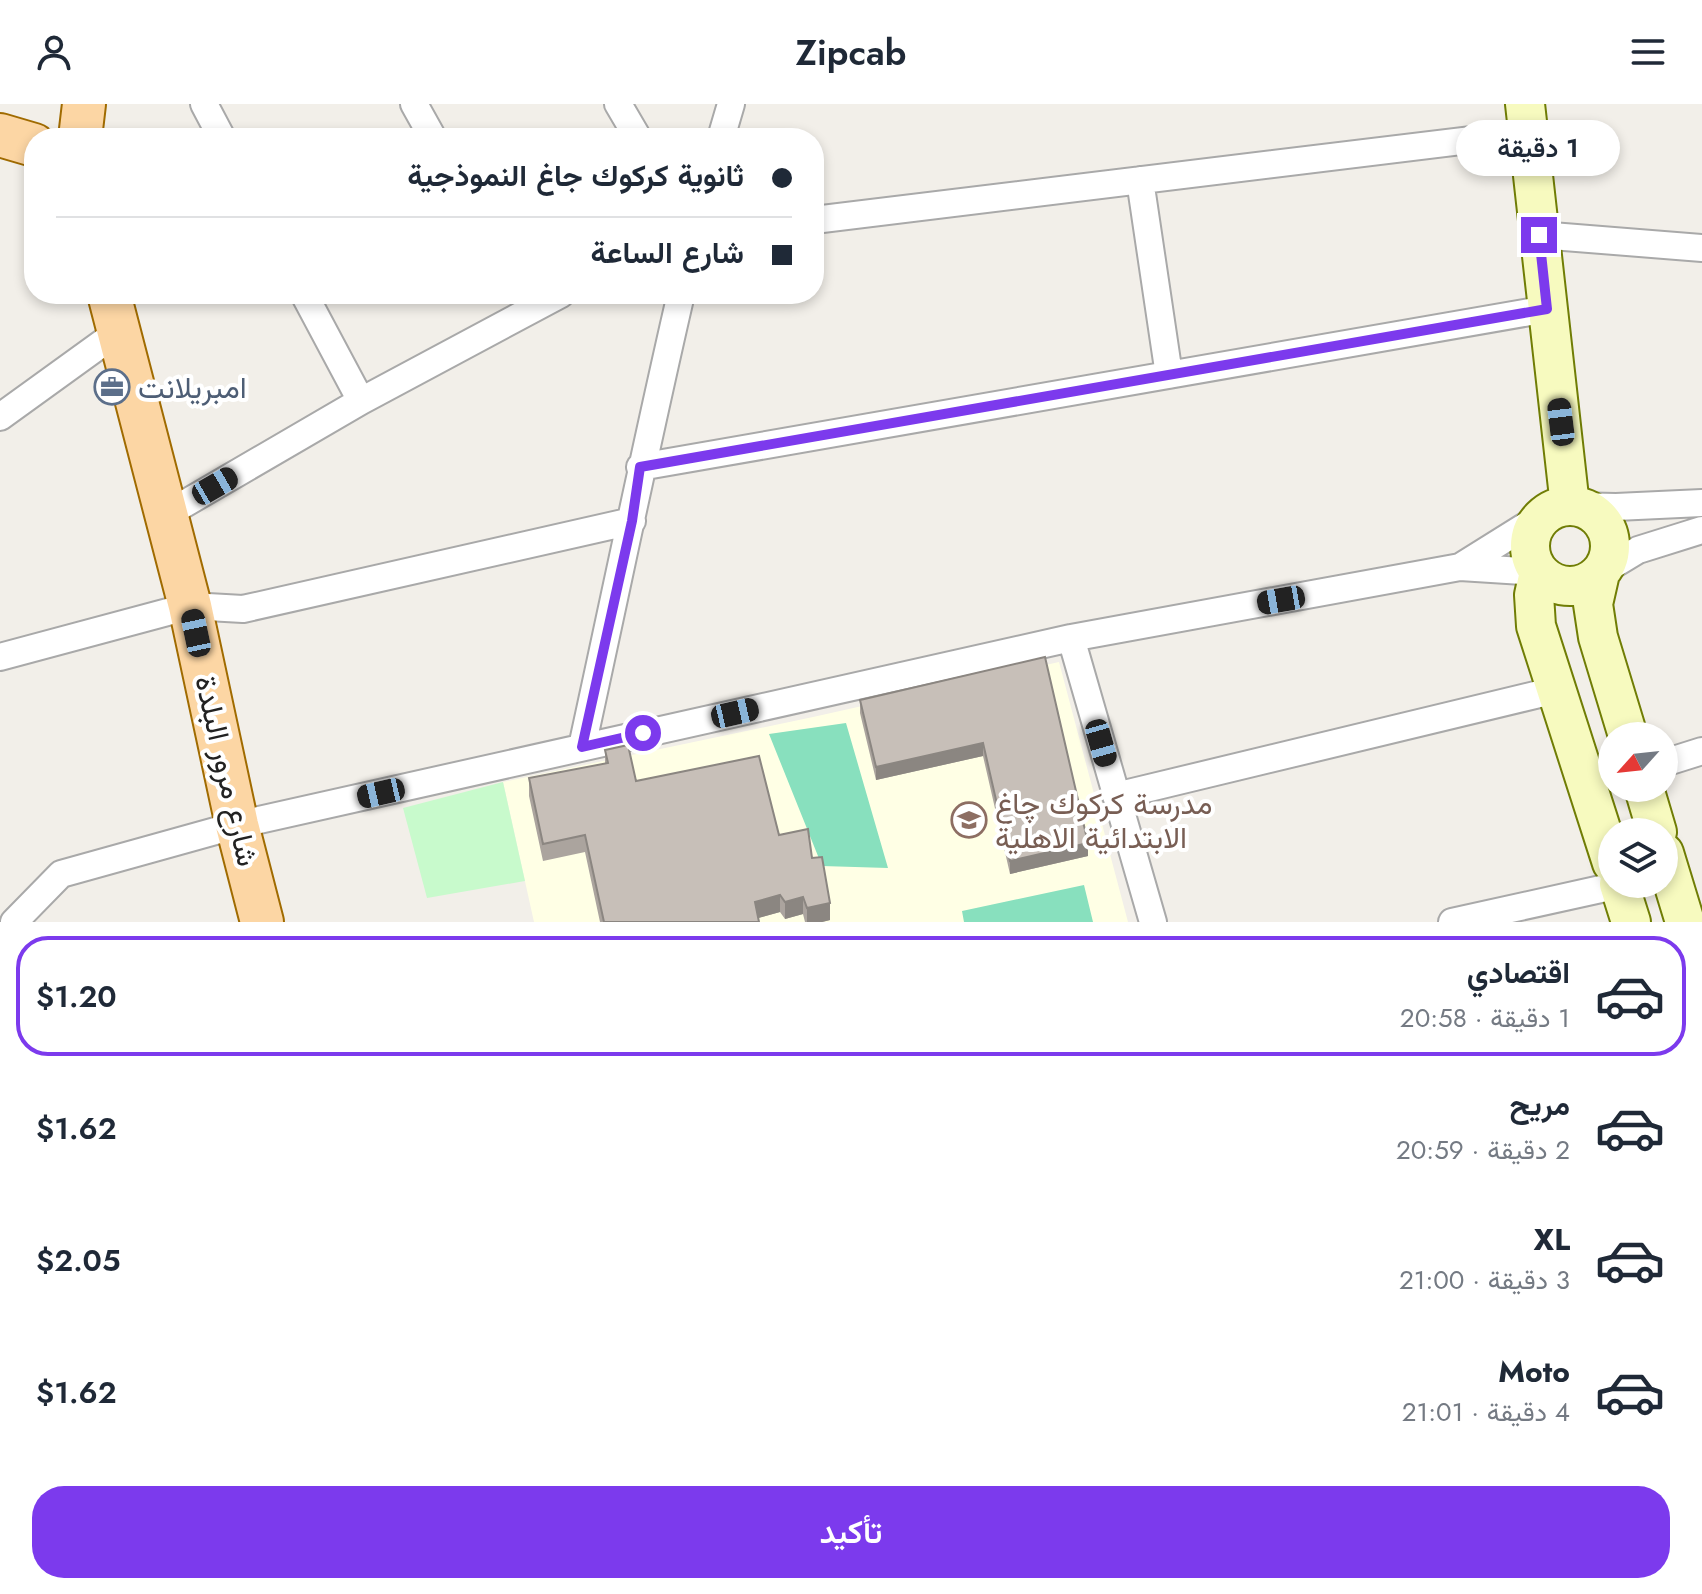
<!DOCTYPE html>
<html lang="ar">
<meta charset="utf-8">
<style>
:root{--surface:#fff;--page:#f6f6f7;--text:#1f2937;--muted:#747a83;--line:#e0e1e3;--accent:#7c3aed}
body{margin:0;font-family:Jost,Vazirmatn,sans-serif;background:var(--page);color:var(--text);direction:rtl;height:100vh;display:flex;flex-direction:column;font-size:30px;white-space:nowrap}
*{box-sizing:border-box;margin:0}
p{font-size:26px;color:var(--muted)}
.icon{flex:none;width:44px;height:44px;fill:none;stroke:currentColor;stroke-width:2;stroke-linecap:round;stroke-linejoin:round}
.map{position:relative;height:818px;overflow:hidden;direction:ltr}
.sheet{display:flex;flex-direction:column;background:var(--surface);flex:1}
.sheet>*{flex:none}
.hud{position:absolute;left:24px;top:24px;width:800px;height:176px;border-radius:32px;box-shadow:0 4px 12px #0003;direction:rtl;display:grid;align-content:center;height:176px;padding:0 32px;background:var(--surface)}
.needle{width:52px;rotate:243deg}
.buttons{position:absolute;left:1598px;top:618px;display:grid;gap:16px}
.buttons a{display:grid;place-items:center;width:80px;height:80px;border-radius:50%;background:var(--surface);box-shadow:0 4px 12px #0003;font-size:40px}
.end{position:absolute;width:36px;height:36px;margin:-18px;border:10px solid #7c3aed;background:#fff;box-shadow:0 0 0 4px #fff}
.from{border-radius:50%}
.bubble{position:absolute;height:56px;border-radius:28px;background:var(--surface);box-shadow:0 4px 12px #0003;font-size:26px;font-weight:600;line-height:56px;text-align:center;direction:rtl}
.car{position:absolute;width:24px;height:48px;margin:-24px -12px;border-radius:10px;box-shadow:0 0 6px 2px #0007;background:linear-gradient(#222 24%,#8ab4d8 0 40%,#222 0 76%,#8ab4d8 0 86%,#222 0)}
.hud b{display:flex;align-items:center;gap:28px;height:76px;font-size:30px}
.hud b+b{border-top:2px solid var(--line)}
.hud i{width:20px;height:20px;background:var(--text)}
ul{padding:14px 0 0;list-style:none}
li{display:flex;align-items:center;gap:24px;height:120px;margin:0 16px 12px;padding:0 16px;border:4px solid transparent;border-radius:32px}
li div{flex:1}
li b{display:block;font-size:30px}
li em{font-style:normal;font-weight:600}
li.on{border-color:var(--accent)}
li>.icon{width:72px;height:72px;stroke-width:1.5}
.action{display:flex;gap:16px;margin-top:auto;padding:16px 32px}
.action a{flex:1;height:92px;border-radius:32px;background:var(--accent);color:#fff;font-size:32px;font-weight:600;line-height:92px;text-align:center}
header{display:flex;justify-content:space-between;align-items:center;height:104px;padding:0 32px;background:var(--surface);font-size:36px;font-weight:600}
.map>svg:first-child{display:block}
.education{fill:#ffffe5}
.park{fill:#c8facc}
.pitch{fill:#88e0be}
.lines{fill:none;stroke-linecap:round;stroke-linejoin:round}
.minor-casing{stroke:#a9a9a9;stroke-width:30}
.secondary-casing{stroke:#707d05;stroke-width:42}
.primary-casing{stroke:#a06b00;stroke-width:46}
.minor{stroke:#fff;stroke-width:26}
.secondary{stroke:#f7fabf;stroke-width:38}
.primary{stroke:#fcd6a4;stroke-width:42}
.wall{fill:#aba49e}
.shaded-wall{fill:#8b8681}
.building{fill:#c7bfb8;stroke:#8b8681;stroke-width:2}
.route{stroke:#7c3aed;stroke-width:10}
.labels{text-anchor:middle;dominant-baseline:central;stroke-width:8;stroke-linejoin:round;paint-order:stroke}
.service-label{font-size:30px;fill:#4e5e75;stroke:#fff;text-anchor:start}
.street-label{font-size:30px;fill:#222;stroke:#fff}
.education-label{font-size:30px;fill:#785e54;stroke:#fff;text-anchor:start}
</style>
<header><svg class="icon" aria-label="menu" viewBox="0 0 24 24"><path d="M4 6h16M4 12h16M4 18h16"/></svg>Zipcab<svg class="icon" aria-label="person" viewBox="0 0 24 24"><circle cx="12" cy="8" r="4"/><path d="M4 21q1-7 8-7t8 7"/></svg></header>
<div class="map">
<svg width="1702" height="818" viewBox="0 0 1702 818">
<rect width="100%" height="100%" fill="#f2efe9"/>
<path class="education" d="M 1059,558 L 1128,818 L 534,818 L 503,678 L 813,613 Z"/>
<path class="park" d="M 503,678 L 525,777 L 427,794 L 403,704 Z"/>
<path class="pitch" d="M 846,619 L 888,764 L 822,762 L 769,630 Z
M 1084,781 L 1093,818 L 964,818 L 962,807 Z"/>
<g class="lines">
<defs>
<path id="minor" d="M 204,0 L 222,34
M 414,0 L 433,34
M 618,0 L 638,34
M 721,34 L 731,0
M 1140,76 L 1169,271
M 814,116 L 1528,29
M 1539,131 L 1702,144
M 304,190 L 361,297
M 0,313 L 119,227
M 640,363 L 1547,205
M 1570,402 L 1616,403 L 1702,399
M 167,410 L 361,297 L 561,190
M 1539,468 L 1460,463 L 1548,408
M 1600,469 L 1638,446 L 1702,426
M 1071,534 L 1153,818
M 0,553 L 190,502 L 243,505 L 632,417
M 582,643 C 615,492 646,341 681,190
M 1664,659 L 1702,647
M 1116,692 L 1556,586
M 14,818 L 61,770 L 237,721 L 1071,534 L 1460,463
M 1452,818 L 1619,781"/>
<path id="secondary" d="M 1525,0 L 1570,402
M1530 442a40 40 0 1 1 80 0a40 40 0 1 1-80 0Z
M 1539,468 L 1534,491 L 1536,522 L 1612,759
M 1600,469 L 1593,500 L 1598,533 L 1628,632
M 1644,684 L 1657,728
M 1664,749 L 1685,818
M 1619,780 L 1631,818"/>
<path id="primary" d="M 0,31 L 34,41
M 80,34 L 84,0
M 109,190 L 190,502 L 237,721 L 262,818"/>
</defs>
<use href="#minor" class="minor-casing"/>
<use href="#secondary" class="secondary-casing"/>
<use href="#primary" class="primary-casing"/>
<use href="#minor" class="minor"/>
<use href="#secondary" class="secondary"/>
<use href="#primary" class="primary"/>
</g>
<path class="wall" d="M 1045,553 L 1088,752 L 1010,770 L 983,652 L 876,676 L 860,609 L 860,596 Z
M 605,646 L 636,677 L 779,731 L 812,754 L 830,816 L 822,818 L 805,818 L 803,810 L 785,815 L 780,808 L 758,814 L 759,818 L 600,818 L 585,748 L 543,757 L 529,692 L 529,674 L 605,660 Z"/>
<path class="shaded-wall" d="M 983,639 L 983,652 L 876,676 L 876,663 Z
M 1088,739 L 1088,752 L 1010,770 L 1010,757 Z
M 780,791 L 780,808 L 755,815 L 755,798 Z
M 803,793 L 803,810 L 785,815 L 785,798 Z
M 830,799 L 830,816 L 822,818 L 807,818 L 807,804 Z"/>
<path class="building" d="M 1045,553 L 1088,739 L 1010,757 L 983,639 L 876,663 L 860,596 Z
M 628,641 L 636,677 L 759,652 L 779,731 L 808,725 L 812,754 L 822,753 L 830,799 L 807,804 L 803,793 L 785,798 L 780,791 L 755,798 L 759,818 L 604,818 L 585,731 L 543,740 L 529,674 L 608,659 L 605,646 Z"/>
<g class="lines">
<path class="route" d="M 643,629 L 582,643 L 632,417 L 640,363 L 1547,205 L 1539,131"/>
</g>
<defs>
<symbol id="office-ring" viewBox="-11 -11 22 22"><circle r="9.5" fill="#fff" stroke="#5c6f8a" stroke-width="1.5"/><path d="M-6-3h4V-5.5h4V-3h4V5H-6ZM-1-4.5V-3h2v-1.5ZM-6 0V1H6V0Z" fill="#5c6f8a"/></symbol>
<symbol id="school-ring" viewBox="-11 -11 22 22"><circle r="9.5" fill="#fff" stroke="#8d6e63" stroke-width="1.5"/><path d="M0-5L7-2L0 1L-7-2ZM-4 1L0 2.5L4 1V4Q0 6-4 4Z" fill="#8d6e63"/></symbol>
</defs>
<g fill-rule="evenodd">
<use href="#office-ring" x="92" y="263" width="40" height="40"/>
<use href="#school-ring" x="949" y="696" width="40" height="40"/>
</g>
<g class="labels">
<g class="service-label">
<text x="138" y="283">امبريلانت</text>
</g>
<g class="street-label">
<text transform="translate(227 667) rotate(77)">شارع مرور البلدة</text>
</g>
<g class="education-label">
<text x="995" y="699">مدرسة كركوك چاغ<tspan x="995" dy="34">الابتدائية الاهلية</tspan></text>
</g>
</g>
</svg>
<div class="buttons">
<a><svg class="needle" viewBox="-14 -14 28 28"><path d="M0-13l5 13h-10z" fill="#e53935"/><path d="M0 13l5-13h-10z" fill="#747a83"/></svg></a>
<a><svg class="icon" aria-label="layers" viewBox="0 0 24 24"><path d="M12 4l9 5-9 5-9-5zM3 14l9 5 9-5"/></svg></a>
</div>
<i class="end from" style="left:643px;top:629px"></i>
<i class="end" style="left:1539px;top:131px"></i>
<div class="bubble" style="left:1456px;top:16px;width:164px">1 دقيقة</div>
<i class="car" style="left:1561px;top:318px;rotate:353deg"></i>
<i class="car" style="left:215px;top:382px;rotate:60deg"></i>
<i class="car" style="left:1281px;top:496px;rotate:260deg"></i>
<i class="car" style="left:196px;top:529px;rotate:348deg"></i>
<i class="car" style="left:735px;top:609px;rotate:77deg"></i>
<i class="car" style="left:1101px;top:639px;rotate:164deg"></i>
<i class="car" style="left:381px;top:689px;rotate:257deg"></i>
<div class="hud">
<b><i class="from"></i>ثانوية كركوك جاغ النموذجية</b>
<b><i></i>شارع الساعة</b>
</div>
</div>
<section class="sheet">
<ul>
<li class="on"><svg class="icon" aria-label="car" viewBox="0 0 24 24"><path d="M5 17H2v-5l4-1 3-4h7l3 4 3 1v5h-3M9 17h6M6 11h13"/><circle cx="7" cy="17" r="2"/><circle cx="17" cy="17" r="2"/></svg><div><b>اقتصادي</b><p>1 دقيقة · 20:58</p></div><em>$1.20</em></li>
<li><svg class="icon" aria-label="car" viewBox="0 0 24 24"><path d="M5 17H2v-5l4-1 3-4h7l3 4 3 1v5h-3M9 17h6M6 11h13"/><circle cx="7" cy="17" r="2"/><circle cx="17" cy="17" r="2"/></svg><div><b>مريح</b><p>2 دقيقة · 20:59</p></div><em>$1.62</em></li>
<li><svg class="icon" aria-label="car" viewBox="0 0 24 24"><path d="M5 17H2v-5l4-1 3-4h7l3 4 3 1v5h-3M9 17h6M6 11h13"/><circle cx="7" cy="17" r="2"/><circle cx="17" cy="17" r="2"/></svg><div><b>XL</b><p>3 دقيقة · 21:00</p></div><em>$2.05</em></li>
<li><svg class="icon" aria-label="car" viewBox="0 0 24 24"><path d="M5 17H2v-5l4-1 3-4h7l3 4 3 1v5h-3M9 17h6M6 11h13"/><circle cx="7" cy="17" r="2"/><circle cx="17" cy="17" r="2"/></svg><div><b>Moto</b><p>4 دقيقة · 21:01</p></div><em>$1.62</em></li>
</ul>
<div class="action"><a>تأكيد</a></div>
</section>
